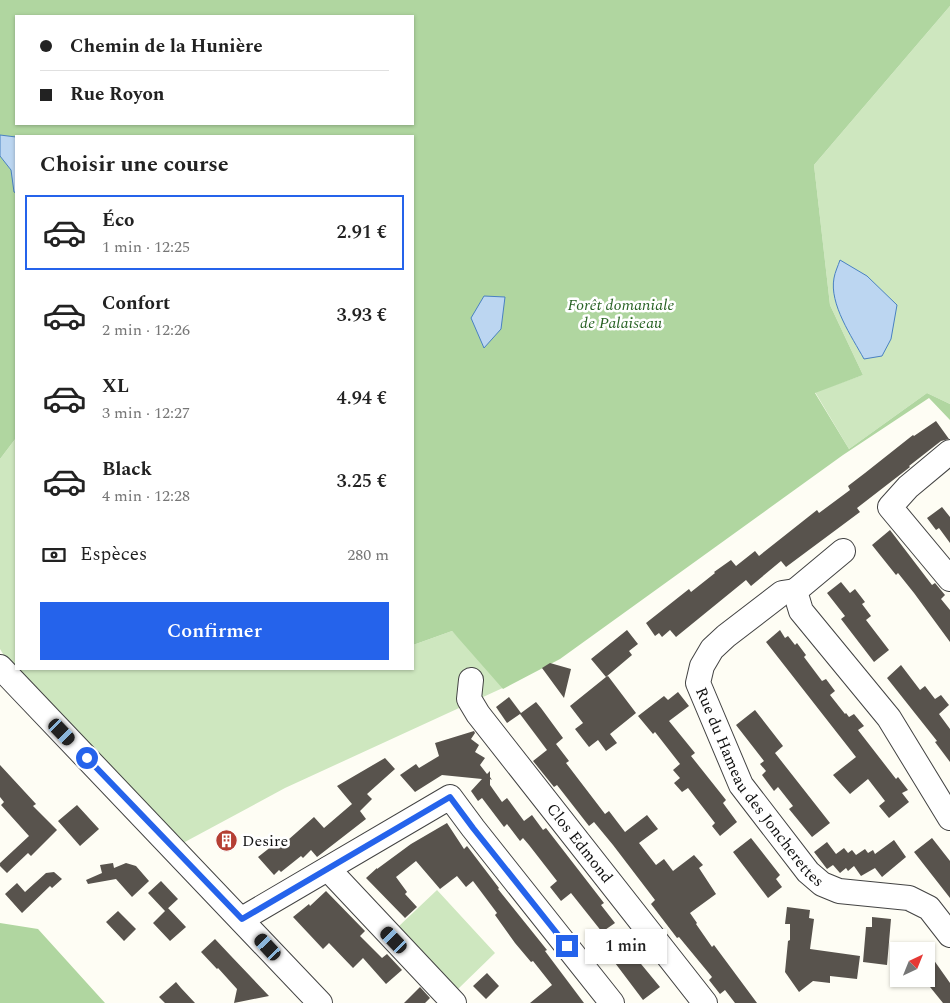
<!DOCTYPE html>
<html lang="fr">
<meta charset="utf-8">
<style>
:root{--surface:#fff;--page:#f2f2f2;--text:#222;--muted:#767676;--line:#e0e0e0;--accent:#2563eb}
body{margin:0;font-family:Spectral,serif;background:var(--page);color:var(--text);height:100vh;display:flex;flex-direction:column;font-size:19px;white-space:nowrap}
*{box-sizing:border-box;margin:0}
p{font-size:16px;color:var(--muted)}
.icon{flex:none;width:28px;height:28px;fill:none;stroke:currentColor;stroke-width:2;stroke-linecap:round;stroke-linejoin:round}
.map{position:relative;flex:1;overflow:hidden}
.sheet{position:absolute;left:15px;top:135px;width:399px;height:535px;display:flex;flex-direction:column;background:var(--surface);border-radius:0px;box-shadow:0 1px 4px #0004}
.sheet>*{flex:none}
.hud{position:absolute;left:15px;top:15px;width:399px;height:110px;border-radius:0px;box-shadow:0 1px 4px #0004;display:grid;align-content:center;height:110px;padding:0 25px;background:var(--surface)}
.needle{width:32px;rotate:43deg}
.controls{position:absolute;left:890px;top:942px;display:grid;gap:10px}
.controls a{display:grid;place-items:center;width:45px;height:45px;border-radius:0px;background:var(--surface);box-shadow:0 1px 4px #0004;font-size:25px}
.end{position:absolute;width:22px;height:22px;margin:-11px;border:6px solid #2563eb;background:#fff;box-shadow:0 0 0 2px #fff}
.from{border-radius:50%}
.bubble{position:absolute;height:35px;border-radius:0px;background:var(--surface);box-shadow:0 1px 4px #0004;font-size:16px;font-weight:600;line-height:35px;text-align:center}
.car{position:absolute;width:15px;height:30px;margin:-15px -8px;border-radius:6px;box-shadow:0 0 4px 1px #0007;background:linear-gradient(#222 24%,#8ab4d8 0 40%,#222 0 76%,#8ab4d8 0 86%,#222 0)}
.hud b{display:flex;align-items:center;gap:18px;height:48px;font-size:19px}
.hud b+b{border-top:1px solid var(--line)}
.hud i{width:12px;height:12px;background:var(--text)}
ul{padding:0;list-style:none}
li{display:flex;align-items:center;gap:15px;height:75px;margin:0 10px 8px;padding:0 15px;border:2px solid transparent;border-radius:0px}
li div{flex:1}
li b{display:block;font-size:19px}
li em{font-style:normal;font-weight:600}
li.current{border-color:var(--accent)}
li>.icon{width:45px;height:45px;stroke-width:1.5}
h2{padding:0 25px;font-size:22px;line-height:60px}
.pay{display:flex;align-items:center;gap:12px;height:55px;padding:0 25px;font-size:19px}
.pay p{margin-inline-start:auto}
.cta{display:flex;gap:10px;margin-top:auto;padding:10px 25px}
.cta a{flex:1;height:58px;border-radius:0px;background:var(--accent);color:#fff;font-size:20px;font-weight:600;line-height:58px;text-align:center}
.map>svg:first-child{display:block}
.green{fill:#cee7bf}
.forest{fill:#b0d6a0;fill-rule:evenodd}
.water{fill:#bcd6f1;stroke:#4981c2}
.building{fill:#58534d}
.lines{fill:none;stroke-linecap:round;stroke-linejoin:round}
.minor-casing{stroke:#434343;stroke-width:26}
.minor{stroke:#fff;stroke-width:24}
.route{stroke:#2563eb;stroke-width:6}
.labels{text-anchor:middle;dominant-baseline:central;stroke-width:5;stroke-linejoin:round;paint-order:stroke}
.park-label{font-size:16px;font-style:italic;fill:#296325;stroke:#fff}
.street-label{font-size:16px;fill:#101010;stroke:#fff}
.poi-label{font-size:16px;fill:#101010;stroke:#fff;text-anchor:start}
</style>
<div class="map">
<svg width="950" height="1003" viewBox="0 0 950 1003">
<rect width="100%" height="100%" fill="#fefdf4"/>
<path class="green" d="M 950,6 L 950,404 L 927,393 L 849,449 L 815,392 L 863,375 L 830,305 L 814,165 Z
M 16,438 L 16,669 L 412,669 L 413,645 L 452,631 L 507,686 L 285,788 L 183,843 L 11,667 L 0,649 L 0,459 Z
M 437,890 L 495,953 L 458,989 L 398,927 Z"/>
<path class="forest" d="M 0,0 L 950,0 L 950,6 L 814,165 L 830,305 L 863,375 L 815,393 L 849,449 L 927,393 L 950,404 L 950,420 L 929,398 L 843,455 L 560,659 L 503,689 L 452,631 L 413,645 L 412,136 L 16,136 L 16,438 L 0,459 ZM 16,16 L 412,16 L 412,124 L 16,124 Z
M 0,923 L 38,929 L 105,1003 L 0,1003 Z"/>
<path class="water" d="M 0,135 L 16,137 L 16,193 L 14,192 L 11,170 L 0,156 Z
M 840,260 L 867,276 L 897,305 L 891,339 L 882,356 L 864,359 C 852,337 829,304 834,278 C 835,272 838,266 840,260 Z
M 484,296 L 505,297 L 501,329 L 484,348 L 471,318 Z"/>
<path class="building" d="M 936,421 L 949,439 L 941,441 L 909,466 L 910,467 L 857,508 L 860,512 L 786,567 L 781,561 L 751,586 L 746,580 L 676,637 L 670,630 L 662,637 L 659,633 L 655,636 L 646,623 L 689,589 L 691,592 L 715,573 L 714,572 L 731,560 L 736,566 L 755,551 L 759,556 L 817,510 L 819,513 L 850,490 L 848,486 L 865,473 L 913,435 L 914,436 Z
M 942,507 L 950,517 L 950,543 L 939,528 L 936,530 L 927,518 Z
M 890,530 L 932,585 L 935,583 L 945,595 L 941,599 L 950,610 L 950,642 L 914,593 L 898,573 L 896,575 L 872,545 Z
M 841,582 L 850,593 L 855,589 L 865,602 L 862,604 L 871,616 L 866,620 L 889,650 L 874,662 L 841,619 L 845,616 L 827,593 Z
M 627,630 L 638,644 L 629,651 L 632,655 L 606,677 L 608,676 L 636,713 L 610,734 L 617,743 L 606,751 L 598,740 L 589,747 L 575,729 L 583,723 L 570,706 L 606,677 L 591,659 Z
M 780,630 L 785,638 L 788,636 L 795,645 L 797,643 L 806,655 L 804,657 L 822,681 L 826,679 L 835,691 L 830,695 L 845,714 L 846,713 L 849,717 L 854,714 L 864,726 L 858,730 L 896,779 L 898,777 L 908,790 L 902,793 L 909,802 L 889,818 L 879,806 L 885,801 L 868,779 L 850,794 L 833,775 L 856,757 L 766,642 Z
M 550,663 L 571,669 L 564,698 L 542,668 Z
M 901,665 L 920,690 L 925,686 L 935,699 L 941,695 L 949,705 L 939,714 L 950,729 L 950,762 L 935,742 L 937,741 L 887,678 Z
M 678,692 L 689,706 L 669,721 L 695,753 L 691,756 L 726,800 L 723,803 L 737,822 L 720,836 L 712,826 L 715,823 L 688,788 L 682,792 L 674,783 L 680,778 L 673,770 L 680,764 L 655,732 L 653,734 L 638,716 L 664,696 L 668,700 Z
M 509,697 L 521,713 L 536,702 L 541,708 L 563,738 L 556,744 L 569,761 L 566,763 L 605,814 L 609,811 L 625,832 L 647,815 L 658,829 L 639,843 L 656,865 L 664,859 L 673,871 L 694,855 L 703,865 L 699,868 L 716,894 L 690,913 L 697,923 L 696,924 L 712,947 L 714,945 L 757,1003 L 735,1003 L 725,990 L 720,994 L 709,980 L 712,977 L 679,937 L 677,938 L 651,904 L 655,900 L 613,845 L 594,822 L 589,826 L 557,785 L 554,787 L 533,761 L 547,750 L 520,714 L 507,723 L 496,707 Z
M 755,710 L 783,746 L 775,753 L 830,823 L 812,837 L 789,809 L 793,806 L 778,787 L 774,791 L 762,775 L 766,771 L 760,764 L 764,761 L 736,725 Z
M 474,731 L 475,733 L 471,739 L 479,745 L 475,752 L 485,758 L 480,765 L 487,774 L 490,771 L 490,777 L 492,780 L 490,779 L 490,785 L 502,802 L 507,798 L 524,821 L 532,815 L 543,830 L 546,828 L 604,903 L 601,905 L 615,923 L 602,932 L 571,893 L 561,901 L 550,887 L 557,881 L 529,845 L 523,838 L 520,841 L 507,824 L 504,827 L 482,798 L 478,801 L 471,791 L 482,779 L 442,775 L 415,792 L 400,775 L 416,764 L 419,768 L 439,756 L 435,743 Z
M 385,758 L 395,769 L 367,794 L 372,799 L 360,811 L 366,819 L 317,857 L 311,850 L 303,858 L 301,856 L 281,872 L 279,870 L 274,875 L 258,857 L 272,846 L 274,848 L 286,838 L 288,840 L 314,817 L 324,828 L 352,804 L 337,786 Z
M 0,765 L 36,804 L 33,806 L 57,830 L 31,856 L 28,853 L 7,873 L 0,866 L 0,863 L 29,836 L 1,805 L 4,802 L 0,797 Z
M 77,805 L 99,829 L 80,846 L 58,821 Z
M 447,823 L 464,849 L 467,846 L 499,888 L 498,889 L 547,950 L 545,951 L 584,1003 L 530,1003 L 552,985 L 533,961 L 531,962 L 515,943 L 495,915 L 497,913 L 473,881 L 466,887 L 457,876 L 440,889 L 416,861 L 396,877 L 407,892 L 405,894 L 417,907 L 405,918 L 366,878 L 377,868 L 377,869 L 411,844 Z
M 751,838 L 780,875 L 776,879 L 782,887 L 768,898 L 733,852 Z
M 932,838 L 950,861 L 950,898 L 914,852 Z
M 894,840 L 906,857 L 882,877 L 875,868 L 861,876 L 854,866 L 848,871 L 846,868 L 840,873 L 833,865 L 827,869 L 814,852 L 827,842 L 836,854 L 844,848 L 848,853 L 852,850 L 856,855 L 865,849 L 868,853 L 873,850 L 875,854 Z
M 113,863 L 114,868 L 126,863 L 136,866 L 149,881 L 132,897 L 116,879 L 88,884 L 86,880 L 102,873 L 100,865 Z
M 54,872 L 62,879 L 52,888 L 50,886 L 22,913 L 5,894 L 17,883 L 25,892 L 46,873 Z
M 161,881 L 178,899 L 165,911 L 148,893 Z
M 326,891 L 365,931 L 360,936 L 382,958 L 387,954 L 402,970 L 386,984 L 363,958 L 353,968 L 329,943 L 323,949 L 293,917 L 309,904 L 310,906 Z
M 787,907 L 810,910 L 809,918 L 814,919 L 810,949 L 860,956 L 857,979 L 830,976 L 830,983 L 813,981 L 799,992 L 785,972 L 788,941 L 790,940 L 790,924 L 785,924 Z
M 168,908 L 186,927 L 170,941 L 153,923 Z
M 118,911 L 136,929 L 124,941 L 106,922 Z
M 872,917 L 891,919 L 887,965 L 863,962 L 866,927 L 872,927 Z
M 618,936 L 660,987 L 643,1000 L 603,947 Z
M 215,939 L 231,956 L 269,996 L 234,1003 L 237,989 L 218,968 L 217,969 L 201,952 Z
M 926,949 L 950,983 L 950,1003 L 943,1003 L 926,982 Z
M 487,973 L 499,986 L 486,999 L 473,986 Z
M 176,982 L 181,988 L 195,1003 L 165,1003 L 159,997 Z
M 420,987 L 430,998 L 425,1003 L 404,1003 Z"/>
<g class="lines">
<defs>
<g id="minor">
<path d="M 950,452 L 908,487 L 890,507 L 950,579"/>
<path d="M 843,551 L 795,591 L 801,611 L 889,718 L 950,818"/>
<path id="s1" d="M 795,591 L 782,593 L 726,636 L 712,649 L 702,666 L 698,683 L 741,785 L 808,872 L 822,884 L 839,891 L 909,898 L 929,908 L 950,935"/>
<path d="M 0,667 L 320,1003"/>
<path id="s2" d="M 471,680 L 469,699 L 478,714 L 705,1003"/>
<path d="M 328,869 L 454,1003"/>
<path d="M 242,919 L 450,797 L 473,828 L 612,1003"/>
</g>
</defs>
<use href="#minor" class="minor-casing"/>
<use href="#minor" class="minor"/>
</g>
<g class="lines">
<path class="route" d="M 87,758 L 242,919 L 450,797 L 473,828 L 567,946"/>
</g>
<defs>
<symbol id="building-disc" viewBox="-11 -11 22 22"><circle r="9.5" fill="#b53f33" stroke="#fff"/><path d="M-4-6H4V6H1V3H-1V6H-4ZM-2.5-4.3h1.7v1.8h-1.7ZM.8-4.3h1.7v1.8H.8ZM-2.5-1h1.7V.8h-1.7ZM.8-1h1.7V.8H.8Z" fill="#fff"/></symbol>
</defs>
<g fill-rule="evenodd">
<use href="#building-disc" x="214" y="828" width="25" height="25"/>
</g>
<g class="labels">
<g class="park-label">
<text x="621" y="305">Forêt domaniale<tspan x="621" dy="18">de Palaiseau</tspan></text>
</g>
<g class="street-label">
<text stroke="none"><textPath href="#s1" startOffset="262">Rue du Hameau des Joncherettes</textPath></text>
<text stroke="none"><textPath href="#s2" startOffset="201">Clos Edmond</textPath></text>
</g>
<g class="poi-label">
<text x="242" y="841">Desire</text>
</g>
</g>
</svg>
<div class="controls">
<a><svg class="needle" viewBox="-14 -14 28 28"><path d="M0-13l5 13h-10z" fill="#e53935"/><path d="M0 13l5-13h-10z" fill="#767676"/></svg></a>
</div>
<i class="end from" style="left:87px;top:758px"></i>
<i class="end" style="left:567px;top:946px"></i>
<div class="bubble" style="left:585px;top:929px;width:82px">1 min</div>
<i class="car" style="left:62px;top:732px;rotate:136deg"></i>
<i class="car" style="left:394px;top:940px;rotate:316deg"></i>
<i class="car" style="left:268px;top:947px;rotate:317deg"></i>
<div class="hud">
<b><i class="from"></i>Chemin de la Hunière</b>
<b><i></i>Rue Royon</b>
</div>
<section class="sheet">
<h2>Choisir une course</h2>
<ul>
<li class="current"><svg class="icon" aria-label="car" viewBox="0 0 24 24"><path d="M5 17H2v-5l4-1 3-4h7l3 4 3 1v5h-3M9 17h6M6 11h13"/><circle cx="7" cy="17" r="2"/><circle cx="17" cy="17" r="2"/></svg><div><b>Éco</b><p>1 min · 12:25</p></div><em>2.91 €</em></li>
<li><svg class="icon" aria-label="car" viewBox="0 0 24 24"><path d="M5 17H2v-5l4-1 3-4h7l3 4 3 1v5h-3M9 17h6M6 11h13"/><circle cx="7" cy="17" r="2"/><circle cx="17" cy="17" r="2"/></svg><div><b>Confort</b><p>2 min · 12:26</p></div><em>3.93 €</em></li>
<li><svg class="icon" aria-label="car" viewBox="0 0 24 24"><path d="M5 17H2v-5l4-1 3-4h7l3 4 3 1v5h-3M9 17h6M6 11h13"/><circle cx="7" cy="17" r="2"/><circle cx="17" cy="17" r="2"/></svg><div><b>XL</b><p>3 min · 12:27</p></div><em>4.94 €</em></li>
<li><svg class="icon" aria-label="car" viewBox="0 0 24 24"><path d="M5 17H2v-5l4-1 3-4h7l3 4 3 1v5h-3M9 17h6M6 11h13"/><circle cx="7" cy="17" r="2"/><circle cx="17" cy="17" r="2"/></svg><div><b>Black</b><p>4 min · 12:28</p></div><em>3.25 €</em></li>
</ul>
<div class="pay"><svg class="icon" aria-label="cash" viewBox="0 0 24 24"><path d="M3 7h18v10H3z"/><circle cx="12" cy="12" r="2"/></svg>Espèces<p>280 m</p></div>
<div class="cta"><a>Confirmer</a></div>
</section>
</div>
